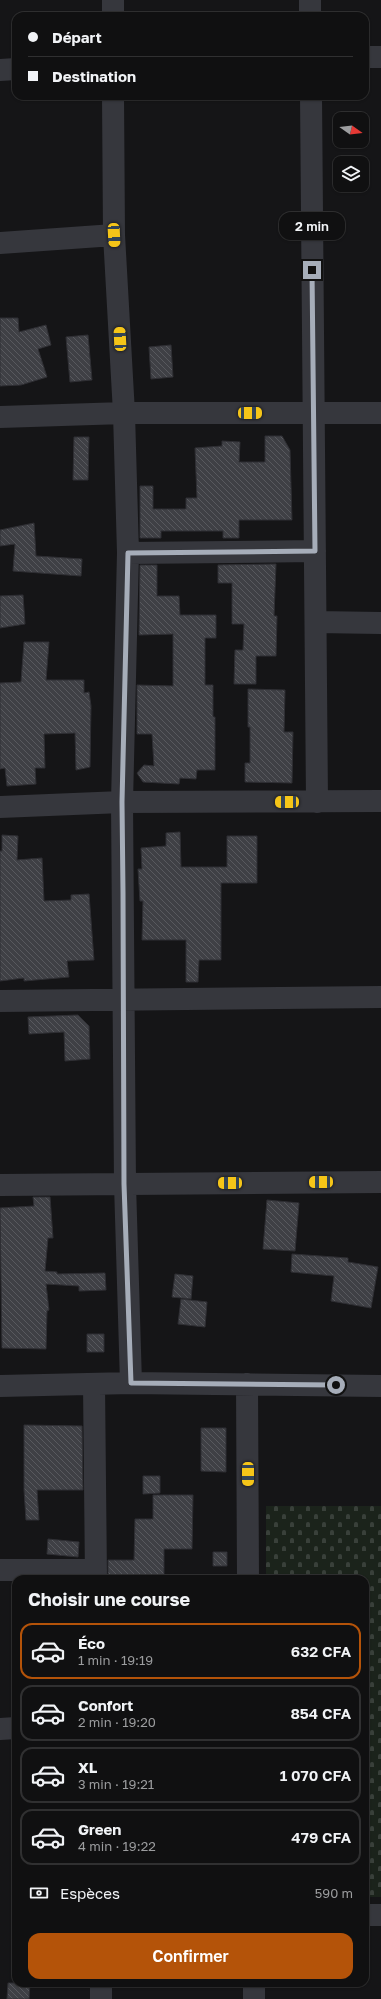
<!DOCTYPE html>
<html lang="fr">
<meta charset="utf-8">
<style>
:root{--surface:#101011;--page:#19191a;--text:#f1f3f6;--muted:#9c9d9f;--line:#303031;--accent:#b45309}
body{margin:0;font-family:"Golos Text",sans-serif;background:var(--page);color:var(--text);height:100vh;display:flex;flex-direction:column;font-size:15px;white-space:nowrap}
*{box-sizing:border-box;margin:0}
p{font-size:13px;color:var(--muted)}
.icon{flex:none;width:22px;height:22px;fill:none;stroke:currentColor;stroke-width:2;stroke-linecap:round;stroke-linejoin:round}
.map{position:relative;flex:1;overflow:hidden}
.drawer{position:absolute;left:12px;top:1575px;width:357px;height:412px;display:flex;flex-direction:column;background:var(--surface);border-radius:12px;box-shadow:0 1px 3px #0004,0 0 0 1px var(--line)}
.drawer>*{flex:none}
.top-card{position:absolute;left:12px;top:12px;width:357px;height:88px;border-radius:12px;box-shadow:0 1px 3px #0004,0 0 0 1px var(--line);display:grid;align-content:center;height:88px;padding:0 16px;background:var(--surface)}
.needle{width:26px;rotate:104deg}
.buttons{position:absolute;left:333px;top:112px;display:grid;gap:8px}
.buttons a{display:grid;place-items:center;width:36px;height:36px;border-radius:8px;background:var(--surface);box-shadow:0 1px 3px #0004,0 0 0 1px var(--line);font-size:20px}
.end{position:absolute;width:18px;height:18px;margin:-9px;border:5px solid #a6adb9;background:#111;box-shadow:0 0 0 2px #111}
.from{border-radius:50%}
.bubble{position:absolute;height:28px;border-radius:12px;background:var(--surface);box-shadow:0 1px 3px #0004,0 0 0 1px var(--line);font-size:13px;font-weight:600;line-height:28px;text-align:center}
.car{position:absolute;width:12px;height:24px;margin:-12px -6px;border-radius:5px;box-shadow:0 0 3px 1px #0007;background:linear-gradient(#f5c518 24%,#345 0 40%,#f5c518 0 76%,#345 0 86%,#f5c518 0)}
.top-card b{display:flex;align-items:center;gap:14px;height:38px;font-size:15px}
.top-card b+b{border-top:1px solid var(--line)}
.top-card i{width:10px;height:10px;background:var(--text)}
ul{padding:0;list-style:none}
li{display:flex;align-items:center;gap:12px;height:56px;margin:0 8px 6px;padding:0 8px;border:2px solid var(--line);border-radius:12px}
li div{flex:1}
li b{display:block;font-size:15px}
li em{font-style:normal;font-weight:600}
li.current{border-color:var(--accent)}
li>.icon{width:36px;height:36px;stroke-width:1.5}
h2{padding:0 16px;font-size:18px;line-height:48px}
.pay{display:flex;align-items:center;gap:10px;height:44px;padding:0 16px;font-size:15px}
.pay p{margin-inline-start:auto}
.action{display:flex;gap:8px;margin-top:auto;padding:8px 16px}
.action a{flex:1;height:46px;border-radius:12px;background:var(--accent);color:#fff;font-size:16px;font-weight:600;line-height:46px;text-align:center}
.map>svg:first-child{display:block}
.cemetery{fill:url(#cemetery-stones)}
.building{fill:url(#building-back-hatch);stroke:#2f2f34}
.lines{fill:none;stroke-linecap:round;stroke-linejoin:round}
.minor{stroke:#36373d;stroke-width:22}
.route{stroke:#a6adb9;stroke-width:5}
</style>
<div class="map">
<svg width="381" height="1999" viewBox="0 0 381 1999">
<defs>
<pattern id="cemetery-stones" width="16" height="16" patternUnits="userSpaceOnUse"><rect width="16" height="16" fill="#1b231b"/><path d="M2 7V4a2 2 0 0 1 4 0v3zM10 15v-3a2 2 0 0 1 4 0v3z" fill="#39403a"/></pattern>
<pattern id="building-back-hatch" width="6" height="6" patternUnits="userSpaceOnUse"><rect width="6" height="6" fill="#3f4045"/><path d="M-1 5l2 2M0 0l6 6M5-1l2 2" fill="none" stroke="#58595e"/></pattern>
</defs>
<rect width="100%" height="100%" fill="#151517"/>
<path class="cemetery" d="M 266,1506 L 381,1506 L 381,1897 L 365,1897 L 365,1579 L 266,1579 Z"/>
<path class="building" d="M 0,318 L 18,318 L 19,332 L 46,325 L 51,345 L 38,349 L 47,377 L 21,385 L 0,386 Z
M 88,335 L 92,380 L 70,382 L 66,337 Z
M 171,345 L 173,377 L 151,379 L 149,347 Z
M 265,436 L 282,436 L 290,450 L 292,520 L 239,520 L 239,538 L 223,538 L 223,531 L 161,531 L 161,538 L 140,538 L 140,486 L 153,486 L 153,509 L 186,509 L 186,498 L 197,498 L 195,448 L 222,446 L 222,441 L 240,442 L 239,462 L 265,462 Z
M 74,437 L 89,437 L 88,480 L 73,480 Z
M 34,523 L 36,556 L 82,559 L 81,576 L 13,571 L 15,544 L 0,546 L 0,530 Z
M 276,564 L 274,616 L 277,616 L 276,656 L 256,656 L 256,684 L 234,684 L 235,650 L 243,650 L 244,624 L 232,624 L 232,583 L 218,583 L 218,565 Z
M 140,565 L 157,565 L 157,596 L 179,596 L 180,615 L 216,615 L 216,638 L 205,638 L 205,685 L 213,685 L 213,717 L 215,717 L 215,770 L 197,770 L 196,779 L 180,778 L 179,784 L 143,782 L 137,773 L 144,765 L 154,766 L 152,734 L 137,734 L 137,685 L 173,686 L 173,634 L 139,635 Z
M 23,595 L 25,624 L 0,628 L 0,596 Z
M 24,642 L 49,642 L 46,680 L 84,680 L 84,693 L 89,692 L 91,706 L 90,767 L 76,770 L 75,733 L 44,734 L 45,768 L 35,768 L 36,784 L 7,786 L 5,768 L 0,769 L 0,683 L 21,682 Z
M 248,689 L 285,690 L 284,732 L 293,732 L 292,783 L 245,782 L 245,763 L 250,763 L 250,727 L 248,727 Z
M 180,832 L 181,867 L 227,867 L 227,836 L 257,836 L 257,883 L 221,883 L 221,960 L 199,960 L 198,982 L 186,982 L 186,940 L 142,940 L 143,901 L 140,901 L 138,869 L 142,869 L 141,848 L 166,846 L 166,833 Z
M 2,835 L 18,836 L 17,860 L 42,858 L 44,901 L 71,900 L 71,895 L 89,894 L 94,960 L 67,961 L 69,977 L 24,981 L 24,978 L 0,981 L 0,851 L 2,851 Z
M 78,1015 L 89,1026 L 90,1059 L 65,1061 L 64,1032 L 29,1034 L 28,1017 Z
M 33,1197 L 50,1197 L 53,1238 L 48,1238 L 45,1271 L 57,1272 L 57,1274 L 105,1273 L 106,1290 L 79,1291 L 79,1286 L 46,1284 L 49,1310 L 47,1311 L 46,1349 L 2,1348 L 0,1208 L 34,1206 Z
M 267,1200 L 299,1203 L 295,1251 L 263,1249 Z
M 292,1254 L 348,1258 L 348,1262 L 378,1267 L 371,1308 L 331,1301 L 334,1276 L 291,1272 Z
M 175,1274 L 193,1276 L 191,1299 L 172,1297 Z
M 181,1299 L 207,1302 L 205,1327 L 178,1324 Z
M 87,1334 L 104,1334 L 104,1352 L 87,1352 Z
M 24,1425 L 82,1426 L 83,1490 L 37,1490 L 39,1520 L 26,1520 L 24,1490 Z
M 201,1428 L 226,1428 L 226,1472 L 201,1471 Z
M 143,1476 L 160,1476 L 160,1493 L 143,1494 Z
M 153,1495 L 193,1495 L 192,1549 L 164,1549 L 164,1579 L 108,1579 L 108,1560 L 134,1560 L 135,1519 L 153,1519 Z
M 48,1539 L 79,1542 L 78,1557 L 47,1554 Z
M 213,1552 L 227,1552 L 227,1566 L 213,1566 Z
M 8,1983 L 30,1983 L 29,1999 L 7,1999 Z"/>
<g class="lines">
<path class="minor" d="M 113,0 L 113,16
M 310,0 L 310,16
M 365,57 L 381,57
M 0,70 L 16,69
M 113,96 L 114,235 L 124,413 L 128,553 L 122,802 L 125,1184 L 131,1383
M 311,96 L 317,802
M 0,243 L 114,235
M 0,417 L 124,413 L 381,413
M 128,553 L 315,551
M 316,622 L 381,623
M 0,807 L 122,802 L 381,801
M 0,1001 L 381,997
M 0,1185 L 381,1182
M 94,1384 L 96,1579
M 247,1384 L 248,1579
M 0,1386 L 131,1383 L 381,1386
M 0,1570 L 96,1570
M 0,1729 L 16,1728
M 365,1915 L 381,1915
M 101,1983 L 101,1999
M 254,1983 L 254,1999"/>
</g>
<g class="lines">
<path class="route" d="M 312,270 L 315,551 L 128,553 L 122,802 L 123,893 L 124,1184 L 131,1383 L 336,1385"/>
</g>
</svg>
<div class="buttons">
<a><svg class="needle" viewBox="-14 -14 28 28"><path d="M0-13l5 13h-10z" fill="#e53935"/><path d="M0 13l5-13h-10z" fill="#9c9d9f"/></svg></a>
<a><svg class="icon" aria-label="layers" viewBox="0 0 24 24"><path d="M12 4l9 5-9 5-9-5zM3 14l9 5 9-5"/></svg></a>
</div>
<i class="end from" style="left:336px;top:1385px"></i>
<i class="end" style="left:312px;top:270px"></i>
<div class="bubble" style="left:279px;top:212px;width:66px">2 min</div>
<i class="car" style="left:114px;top:235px;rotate:177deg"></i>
<i class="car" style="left:120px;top:339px;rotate:357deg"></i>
<i class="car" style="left:250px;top:413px;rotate:90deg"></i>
<i class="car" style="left:287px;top:802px;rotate:270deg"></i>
<i class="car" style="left:321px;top:1182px;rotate:269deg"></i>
<i class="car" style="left:230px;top:1183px;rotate:270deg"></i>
<i class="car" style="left:248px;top:1474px;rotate:180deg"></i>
<div class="top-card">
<b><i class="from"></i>Départ</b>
<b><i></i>Destination</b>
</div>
<section class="drawer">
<h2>Choisir une course</h2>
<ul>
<li class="current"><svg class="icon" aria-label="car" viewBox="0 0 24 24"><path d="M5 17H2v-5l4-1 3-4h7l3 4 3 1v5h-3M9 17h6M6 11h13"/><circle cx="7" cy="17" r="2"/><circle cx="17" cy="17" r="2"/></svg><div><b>Éco</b><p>1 min · 19:19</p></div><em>632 CFA</em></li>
<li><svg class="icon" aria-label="car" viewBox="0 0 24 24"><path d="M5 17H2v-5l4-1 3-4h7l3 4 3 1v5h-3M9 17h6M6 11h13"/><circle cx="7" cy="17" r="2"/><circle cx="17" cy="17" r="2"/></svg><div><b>Confort</b><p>2 min · 19:20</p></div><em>854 CFA</em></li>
<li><svg class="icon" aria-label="car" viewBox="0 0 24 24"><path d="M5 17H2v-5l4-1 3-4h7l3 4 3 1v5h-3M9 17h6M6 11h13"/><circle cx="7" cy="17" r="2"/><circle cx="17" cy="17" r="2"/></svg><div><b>XL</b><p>3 min · 19:21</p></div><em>1 070 CFA</em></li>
<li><svg class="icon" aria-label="car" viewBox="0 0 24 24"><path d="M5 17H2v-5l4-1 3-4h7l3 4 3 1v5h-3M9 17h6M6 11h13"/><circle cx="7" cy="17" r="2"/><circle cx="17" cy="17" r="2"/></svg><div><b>Green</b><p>4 min · 19:22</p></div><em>479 CFA</em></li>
</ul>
<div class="pay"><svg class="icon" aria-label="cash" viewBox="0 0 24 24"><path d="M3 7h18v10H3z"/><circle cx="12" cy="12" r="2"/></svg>Espèces<p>590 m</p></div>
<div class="action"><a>Confirmer</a></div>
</section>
</div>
